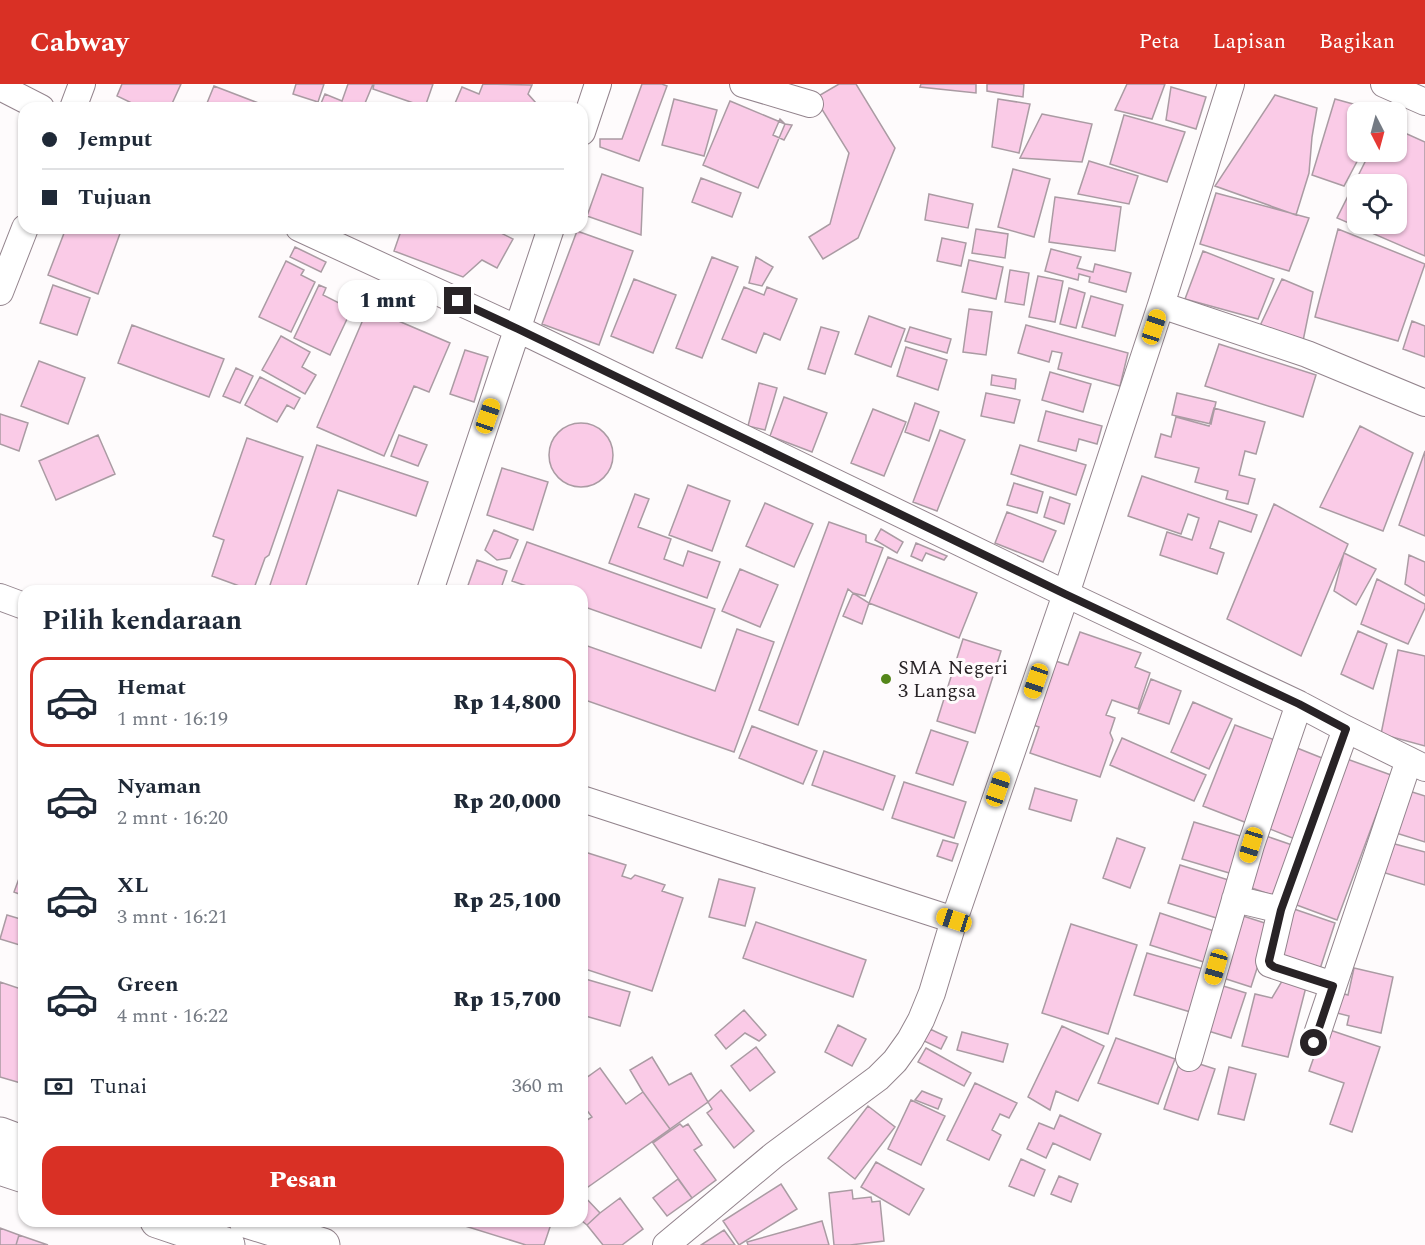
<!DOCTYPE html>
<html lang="id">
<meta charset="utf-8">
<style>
:root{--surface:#fff;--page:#f6f6f7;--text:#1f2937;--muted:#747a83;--line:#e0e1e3;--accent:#d93025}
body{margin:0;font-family:Spectral,serif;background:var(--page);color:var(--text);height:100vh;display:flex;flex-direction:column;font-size:22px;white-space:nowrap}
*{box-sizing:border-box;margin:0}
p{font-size:20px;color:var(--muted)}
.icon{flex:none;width:33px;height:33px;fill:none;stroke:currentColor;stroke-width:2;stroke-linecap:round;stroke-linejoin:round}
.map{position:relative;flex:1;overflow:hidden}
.drawer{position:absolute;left:18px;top:501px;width:570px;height:642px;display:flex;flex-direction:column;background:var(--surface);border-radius:18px;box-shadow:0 2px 4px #0004}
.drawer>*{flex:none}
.top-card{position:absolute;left:18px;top:18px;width:570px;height:132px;border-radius:18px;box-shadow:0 2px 4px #0004;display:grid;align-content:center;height:132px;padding:0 24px;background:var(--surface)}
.needle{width:39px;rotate:174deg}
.tools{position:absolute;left:1347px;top:18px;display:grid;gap:12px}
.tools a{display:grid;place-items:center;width:60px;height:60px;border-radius:12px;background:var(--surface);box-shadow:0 2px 4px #0004;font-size:30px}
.end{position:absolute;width:27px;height:27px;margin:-14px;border:8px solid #282326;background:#fff;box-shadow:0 0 0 3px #fff}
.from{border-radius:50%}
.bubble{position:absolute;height:42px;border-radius:18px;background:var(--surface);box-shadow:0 2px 4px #0004;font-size:20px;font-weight:800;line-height:42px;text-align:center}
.car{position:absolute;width:18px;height:36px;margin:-18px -9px;border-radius:8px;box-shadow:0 0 4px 2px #0007;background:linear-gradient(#f5c518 24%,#345 0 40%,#f5c518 0 76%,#345 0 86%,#f5c518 0)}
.top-card b{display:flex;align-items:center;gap:21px;height:57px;font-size:22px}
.top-card b+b{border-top:2px solid var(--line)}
.top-card i{width:15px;height:15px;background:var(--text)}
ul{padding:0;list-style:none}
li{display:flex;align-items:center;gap:18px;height:90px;margin:0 12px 9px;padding:0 12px;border:3px solid transparent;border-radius:18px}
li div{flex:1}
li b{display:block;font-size:22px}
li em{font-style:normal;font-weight:800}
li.active{border-color:var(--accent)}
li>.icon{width:54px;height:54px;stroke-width:1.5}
h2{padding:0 24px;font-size:27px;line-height:72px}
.pay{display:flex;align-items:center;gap:15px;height:66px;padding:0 24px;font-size:22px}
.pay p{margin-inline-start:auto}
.cta{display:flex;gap:12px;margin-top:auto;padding:12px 24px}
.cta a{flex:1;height:69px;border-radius:18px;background:var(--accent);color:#fff;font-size:24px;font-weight:800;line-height:69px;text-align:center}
header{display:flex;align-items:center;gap:36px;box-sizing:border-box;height:84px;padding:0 30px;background:var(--accent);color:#fff}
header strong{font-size:28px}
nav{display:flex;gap:33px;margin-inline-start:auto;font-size:21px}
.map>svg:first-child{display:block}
.building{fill:#facbe7;stroke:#aa9ba3;stroke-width:1.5;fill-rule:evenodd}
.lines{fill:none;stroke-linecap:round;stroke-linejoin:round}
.minor-casing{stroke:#93848d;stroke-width:28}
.major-casing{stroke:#93848d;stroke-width:35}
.minor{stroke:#fff;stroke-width:26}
.major{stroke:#fff;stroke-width:33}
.route{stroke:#282326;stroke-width:8}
.poi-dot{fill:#54861a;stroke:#fefbfc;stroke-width:2}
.labels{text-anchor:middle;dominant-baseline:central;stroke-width:6;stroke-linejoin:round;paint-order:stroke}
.poi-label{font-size:20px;fill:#282326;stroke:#fefbfc;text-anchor:start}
</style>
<header>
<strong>Cabway</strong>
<nav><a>Peta</a><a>Lapisan</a><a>Bagikan</a></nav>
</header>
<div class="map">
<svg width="1425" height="1161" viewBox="0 0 1425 1161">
<rect width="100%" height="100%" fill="#fefbfc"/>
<path class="building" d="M 122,0 L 181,0 L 170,24 L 142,24 L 117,12 Z
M 296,0 L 324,0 L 318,18 L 293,10 Z
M 348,0 L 373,0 L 363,24 L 319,24 L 325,10 L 342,17 Z
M 374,0 L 433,0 L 425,23 L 373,5 Z
M 483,0 L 532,1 L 528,10 L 536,19 L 535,24 L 453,24 L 462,3 L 479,10 Z
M 642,0 L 662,0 L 667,2 L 639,77 L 600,63 L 600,55 L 622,55 Z
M 839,0 L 856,0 L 895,64 L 858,154 L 823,175 L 809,153 L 830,140 L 849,69 L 815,14 Z
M 921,0 L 976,0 L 976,9 L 920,3 Z
M 987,0 L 1024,0 L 1023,13 L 987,7 Z
M 1127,0 L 1165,0 L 1152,35 L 1115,26 Z
M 214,2 L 261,20 L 259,24 L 205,24 Z
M 1171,3 L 1206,13 L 1196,45 L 1166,36 Z
M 1275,11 L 1317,24 L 1312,53 L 1309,89 L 1296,131 L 1215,102 Z
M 674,15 L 717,26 L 704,72 L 662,61 Z
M 998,15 L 1030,20 L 1019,69 L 992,63 Z
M 1335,15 L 1382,28 L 1358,28 L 1358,68 L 1362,68 L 1344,102 L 1312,91 Z
M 730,17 L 785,40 L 758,104 L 703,81 Z
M 1042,30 L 1092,40 L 1082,78 L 1020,74 Z
M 1124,31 L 1185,48 L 1167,98 L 1110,80 Z
M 780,35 L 785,40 L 792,41 L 784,56 L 773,51 Z
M 1396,45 L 1425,58 L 1425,172 L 1337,134 L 1370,68 L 1396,68 ZM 1358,100 L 1396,100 L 1396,140 L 1358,140 Z
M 1089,77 L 1138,92 L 1129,120 L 1078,110 Z
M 1013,85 L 1050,95 L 1034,153 L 998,143 Z
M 602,90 L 643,104 L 641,151 L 587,132 Z
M 701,94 L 741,109 L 732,133 L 692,118 Z
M 1216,109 L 1309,134 L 1289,187 L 1200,160 Z
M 929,110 L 973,120 L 968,144 L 925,136 Z
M 1055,113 L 1121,123 L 1115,167 L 1049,158 Z
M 66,144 L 122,144 L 98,210 L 48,191 Z
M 402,144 L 491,144 L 513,155 L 497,184 L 482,176 L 463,193 L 394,167 Z
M 976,145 L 1008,150 L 1005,174 L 972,169 Z
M 1338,145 L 1425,180 L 1398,257 L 1315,233 Z
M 577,147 L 633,167 L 599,261 L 542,240 Z
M 942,154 L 966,159 L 961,182 L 937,177 Z
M 295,163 L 326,178 L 321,188 L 290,173 Z
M 1051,165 L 1081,173 L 1077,184 L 1093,188 L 1095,180 L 1131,189 L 1126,208 L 1089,198 L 1090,193 L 1079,190 L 1078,196 L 1045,187 Z
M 1203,167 L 1274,195 L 1258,235 L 1185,215 Z
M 712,173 L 738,183 L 702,274 L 676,264 Z
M 756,173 L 773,183 L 762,202 L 749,199 Z
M 969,176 L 1003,183 L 996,215 L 962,208 Z
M 286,177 L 304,186 L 301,191 L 315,198 L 291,248 L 259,233 Z
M 1010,186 L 1029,189 L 1024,221 L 1005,218 Z
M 1038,192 L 1063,197 L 1055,238 L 1029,233 Z
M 634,195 L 676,211 L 653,269 L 611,252 Z
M 1282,195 L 1313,208 L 1303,257 L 1258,246 Z
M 380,197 L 400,206 L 391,226 L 371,217 Z
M 53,201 L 90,214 L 77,251 L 40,239 Z
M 319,201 L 326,204 L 323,211 L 347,223 L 344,229 L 348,233 L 330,271 L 294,254 Z
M 744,203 L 764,211 L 767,203 L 797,215 L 780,256 L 764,249 L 756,269 L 722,255 Z
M 1069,204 L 1085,209 L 1076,244 L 1060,240 Z
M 1091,212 L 1123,221 L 1115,252 L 1082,243 Z
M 368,224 L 450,259 L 429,308 L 414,302 L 384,372 L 317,343 Z
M 969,225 L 992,228 L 986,271 L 963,268 Z
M 869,232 L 905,245 L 891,283 L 855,270 Z
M 1412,237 L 1425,242 L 1425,273 L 1403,265 Z
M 132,241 L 224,275 L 209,313 L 118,279 Z
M 1026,241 L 1128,269 L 1120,302 L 1058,285 L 1062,269 L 1052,267 L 1049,278 L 1018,269 Z
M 821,243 L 839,248 L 825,290 L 808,285 Z
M 910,243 L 951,255 L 947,269 L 905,257 Z
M 281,252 L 310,268 L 302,283 L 316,291 L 305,310 L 262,286 Z
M 1219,260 L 1316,291 L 1303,333 L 1205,302 Z
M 906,263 L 947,276 L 938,306 L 897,292 Z
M 465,266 L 488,273 L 474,318 L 450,310 Z
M 39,277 L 85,294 L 68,340 L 21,322 Z
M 236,284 L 253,292 L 240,319 L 223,312 Z
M 1050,288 L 1091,300 L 1083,328 L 1042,316 Z
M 992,291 L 1016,295 L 1015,305 L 991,301 Z
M 260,293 L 300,314 L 294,325 L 287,321 L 277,338 L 245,321 Z
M 759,299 L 777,304 L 765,346 L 748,342 Z
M 986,309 L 1020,316 L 1014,339 L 981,332 Z
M 1177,309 L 1216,318 L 1211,340 L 1172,331 Z
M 784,313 L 827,329 L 812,368 L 770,352 Z
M 915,319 L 939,328 L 929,357 L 905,348 Z
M 1214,324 L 1265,338 L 1256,370 L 1245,367 L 1239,391 L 1255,395 L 1248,420 L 1226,415 L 1228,407 L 1195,398 L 1199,384 L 1155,373 L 1161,350 L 1171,353 L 1176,333 L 1209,342 Z
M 873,325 L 906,338 L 884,392 L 851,379 Z
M 1046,327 L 1102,342 L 1097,360 L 1079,355 L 1076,367 L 1038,357 Z
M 0,330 L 28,339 L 19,367 L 0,360 Z
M549 371a32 32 0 1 1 64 0a32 32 0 1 1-64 0Z
M 1360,342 L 1413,369 L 1383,447 L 1320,423 Z
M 940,346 L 965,356 L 937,427 L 913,418 Z
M 98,351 L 115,390 L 56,416 L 39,377 Z
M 399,351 L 427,361 L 418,382 L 391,372 Z
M 247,354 L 303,373 L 269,471 L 265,474 L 253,507 L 212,492 L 224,456 L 213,452 Z
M 317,361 L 428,398 L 416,432 L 338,406 L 304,507 L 268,507 Z
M 1020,361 L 1086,381 L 1076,411 L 1011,390 Z
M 1425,367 L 1425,452 L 1399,441 Z
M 502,384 L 548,398 L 533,446 L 487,431 Z
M 1142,392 L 1257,431 L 1251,448 L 1219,437 L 1210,464 L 1224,469 L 1217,490 L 1160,471 L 1167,448 L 1192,456 L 1199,434 L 1188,430 L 1181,450 L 1128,432 Z
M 1014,399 L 1043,408 L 1037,429 L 1007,421 Z
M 688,401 L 730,417 L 712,467 L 669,451 Z
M 635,410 L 649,415 L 638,443 L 671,455 L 664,475 L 683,482 L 688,467 L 720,478 L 707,514 L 609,479 Z
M 1050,413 L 1070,420 L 1064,440 L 1044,433 Z
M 765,419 L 813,440 L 794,483 L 746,462 Z
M 1274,420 L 1348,460 L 1301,572 L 1227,535 Z
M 1007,428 L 1056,447 L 1043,478 L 995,459 Z
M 829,438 L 866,451 L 866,458 L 883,464 L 865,512 L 853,509 L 848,505 L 798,641 L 759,626 Z
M 881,445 L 903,458 L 897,469 L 875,456 Z
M 494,446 L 518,456 L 510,474 L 497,476 L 485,466 Z
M 527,458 L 715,525 L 701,564 L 582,522 L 582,507 L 541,507 L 512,497 Z
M 916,459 L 947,472 L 944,476 L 926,469 L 922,477 L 911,472 Z
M 1344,469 L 1376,485 L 1356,521 L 1334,507 Z
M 1409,471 L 1425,478 L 1425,512 L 1405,500 Z
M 888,473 L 977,509 L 959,554 L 869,519 Z
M 477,476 L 507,487 L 500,507 L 466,507 Z
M 740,485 L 778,501 L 760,543 L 722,527 Z
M 1377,495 L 1425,520 L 1425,524 L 1408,560 L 1361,540 Z
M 853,509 L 869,519 L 862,540 L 843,532 Z
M 737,545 L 774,558 L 734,668 L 582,615 L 582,560 L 715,607 Z
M 1358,547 L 1387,560 L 1373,605 L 1341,590 Z
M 1080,548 L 1141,569 L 1135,583 L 1150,589 L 1138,625 L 1112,616 L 1106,631 L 1115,634 L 1110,649 L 1113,656 L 1100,693 L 1030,669 L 1039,643 L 1024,638 L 1046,574 L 1068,581 Z
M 963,555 L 1001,567 L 975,649 L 937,637 Z
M 1398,566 L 1425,572 L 1425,662 L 1381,650 Z
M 1151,595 L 1181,607 L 1169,640 L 1138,629 Z
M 1193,618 L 1232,635 L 1209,685 L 1171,668 Z
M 1235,641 L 1280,658 L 1247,739 L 1203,722 Z
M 752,642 L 817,667 L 803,700 L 739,674 Z
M 931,646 L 968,658 L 953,701 L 916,689 Z
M 1122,654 L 1206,691 L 1194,717 L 1110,681 Z
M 1292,662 L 1332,678 L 1300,757 L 1260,741 Z
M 824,667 L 895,692 L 883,726 L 812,701 Z
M 1347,675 L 1391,691 L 1337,836 L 1294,820 Z
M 904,698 L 966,718 L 954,754 L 892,734 Z
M 1035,704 L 1077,716 L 1071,737 L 1029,725 Z
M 1409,707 L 1425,712 L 1425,758 L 1396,749 Z
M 1194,738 L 1247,754 L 1236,791 L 1182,775 Z
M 1266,752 L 1295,762 L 1278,813 L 1249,803 Z
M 1117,754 L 1145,764 L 1130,804 L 1103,794 Z
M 943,756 L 958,760 L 952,777 L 937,772 Z
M 1391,759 L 1425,768 L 1425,801 L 1382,788 Z
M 588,769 L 626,781 L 622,792 L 631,795 L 635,791 L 665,801 L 662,807 L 683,814 L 652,907 L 582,884 L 582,772 L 584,773 Z
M 24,781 L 24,812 L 14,808 Z
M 1180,781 L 1235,798 L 1223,836 L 1168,819 Z
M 719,795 L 755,804 L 745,842 L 709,833 Z
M 1294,825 L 1335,839 L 1318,891 L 1277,877 Z
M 1160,829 L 1220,849 L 1210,880 L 1150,861 Z
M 7,831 L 24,836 L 23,862 L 0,855 Z
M 1240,831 L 1271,841 L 1251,903 L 1220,893 Z
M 756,838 L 866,876 L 853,913 L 743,874 Z
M 1071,840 L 1137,861 L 1108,950 L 1042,929 Z
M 1147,869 L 1210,887 L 1197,930 L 1134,911 Z
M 1354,884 L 1393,893 L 1381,949 L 1347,941 L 1349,932 L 1333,928 L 1337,908 L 1348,911 Z
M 582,894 L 630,908 L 620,942 L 582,931 Z
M 1282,897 L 1306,903 L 1288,973 L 1242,962 L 1255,910 L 1272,914 Z
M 0,898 L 24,906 L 24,1000 L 0,993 Z
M 1220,901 L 1246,909 L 1231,954 L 1205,946 Z
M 744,926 L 766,951 L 759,957 L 745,949 L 726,965 L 715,951 Z
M 838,941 L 866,955 L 852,982 L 825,968 Z
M 1062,942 L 1104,962 L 1078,1017 L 1056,1007 L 1050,1026 L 1028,1013 Z
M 1324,944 L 1380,963 L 1352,1048 L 1330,1040 L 1344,999 L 1309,987 Z
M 930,945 L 947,953 L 941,965 L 924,957 Z
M 962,948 L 1008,960 L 1003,978 L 957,966 Z
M 1116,954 L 1175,975 L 1158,1020 L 1098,999 Z
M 756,963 L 775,988 L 750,1007 L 731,982 Z
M 926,964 L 971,989 L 964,1002 L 918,978 Z
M 652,973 L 669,1001 L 691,989 L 708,1018 L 670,1045 L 643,1008 L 630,986 Z
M 1181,974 L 1215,985 L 1198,1036 L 1164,1025 Z
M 1229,983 L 1256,990 L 1244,1036 L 1218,1030 Z
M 600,984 L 626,1020 L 643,1008 L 670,1045 L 588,1103 L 582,1095 L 582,1039 L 592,1033 L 582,1020 L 582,997 Z
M 975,999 L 1017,1019 L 1009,1034 L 1000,1030 L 992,1046 L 1001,1051 L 989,1076 L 947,1056 Z
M 721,1006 L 754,1047 L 734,1064 L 707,1029 L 712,1025 L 708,1018 Z
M 922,1007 L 942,1015 L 938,1025 L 915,1016 Z
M 911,1016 L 945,1032 L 921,1081 L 888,1065 Z
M 868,1022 L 895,1043 L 855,1095 L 828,1074 Z
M 1060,1031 L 1101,1050 L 1090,1076 L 1053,1059 L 1046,1074 L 1027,1065 L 1039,1039 L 1054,1045 Z
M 680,1040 L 683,1043 L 688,1040 L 702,1061 L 694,1066 L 716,1096 L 692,1114 L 653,1059 Z
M 1021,1075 L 1045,1086 L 1034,1112 L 1009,1102 Z
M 876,1078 L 924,1105 L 909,1131 L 861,1103 Z
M 1059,1092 L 1078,1100 L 1071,1118 L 1051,1110 Z
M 678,1095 L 692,1114 L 667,1132 L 653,1114 Z
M 781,1100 L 797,1125 L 739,1161 L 723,1137 Z
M 852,1106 L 853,1115 L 871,1113 L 872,1118 L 880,1117 L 884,1157 L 850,1161 L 834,1161 L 829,1109 Z
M 582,1110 L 600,1129 L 587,1141 L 582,1137 Z
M 620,1114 L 643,1145 L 622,1161 L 603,1161 L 587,1141 L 600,1129 Z
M 449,1137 L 552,1137 L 544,1161 L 526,1161 Z
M 822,1137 L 829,1161 L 748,1161 L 747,1158 Z
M 0,1144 L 19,1151 L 16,1161 L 0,1161 Z
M 724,1146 L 735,1161 L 701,1161 Z
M 19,1151 L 48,1161 L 16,1161 Z"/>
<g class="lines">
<defs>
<path id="minor" d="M 743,0 L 810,20
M 1384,0 L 1425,18
M 0,3 L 41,24
M 73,24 L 82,0
M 582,48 L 598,0
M 299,144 L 518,245 L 1066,510 L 1299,620 L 1346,645 L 1425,684
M 0,208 L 25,144
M 1161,221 L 1307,270 L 1425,319
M 430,507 L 551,144
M 0,513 L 24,522
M 582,715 L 954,836
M 1235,815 L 1281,826 L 1346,645
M 1281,826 L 1269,877 L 1270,880 L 1333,901
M 1314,959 L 1409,676
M 1189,974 L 1251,761 L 1299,620
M 666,1161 L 774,1071 L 878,994 L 895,977 L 910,956 L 921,936 L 932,909 L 954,836 L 1066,510 L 1161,221 L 1231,0"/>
<path id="major" d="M 0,1050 L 24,1059
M 0,1084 L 24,1092
M 157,1137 L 228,1161
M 246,1137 L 323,1161"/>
</defs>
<use href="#minor" class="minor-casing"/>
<use href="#major" class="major-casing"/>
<use href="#minor" class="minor"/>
<use href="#major" class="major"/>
</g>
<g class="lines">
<path class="route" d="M 458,217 L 518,245 L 1065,510 L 1299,620 L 1346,645 L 1281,826 L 1269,877 L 1270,880 L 1274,883 L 1333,902 L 1314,959"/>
</g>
<circle class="poi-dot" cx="886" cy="595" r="6"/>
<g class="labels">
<g class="poi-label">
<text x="898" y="584">SMA Negeri<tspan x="898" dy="23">3 Langsa</tspan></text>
</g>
</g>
</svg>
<div class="tools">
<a><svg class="needle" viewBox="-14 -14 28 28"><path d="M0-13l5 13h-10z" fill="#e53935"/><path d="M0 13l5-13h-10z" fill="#747a83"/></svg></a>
<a><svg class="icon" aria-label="locate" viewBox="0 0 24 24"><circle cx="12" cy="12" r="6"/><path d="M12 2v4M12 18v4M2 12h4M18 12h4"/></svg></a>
</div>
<i class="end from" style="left:1314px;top:959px"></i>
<i class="end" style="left:458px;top:217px"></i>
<div class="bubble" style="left:338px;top:196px;width:99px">1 mnt</div>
<i class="car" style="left:1154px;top:243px;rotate:18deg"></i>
<i class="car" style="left:488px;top:332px;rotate:19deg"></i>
<i class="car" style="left:1036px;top:597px;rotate:199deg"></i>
<i class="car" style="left:998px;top:705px;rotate:19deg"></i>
<i class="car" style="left:1251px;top:761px;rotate:197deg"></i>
<i class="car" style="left:954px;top:836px;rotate:288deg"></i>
<i class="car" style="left:1216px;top:883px;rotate:196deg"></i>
<div class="top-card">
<b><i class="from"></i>Jemput</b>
<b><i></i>Tujuan</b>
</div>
<section class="drawer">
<h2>Pilih kendaraan</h2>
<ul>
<li class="active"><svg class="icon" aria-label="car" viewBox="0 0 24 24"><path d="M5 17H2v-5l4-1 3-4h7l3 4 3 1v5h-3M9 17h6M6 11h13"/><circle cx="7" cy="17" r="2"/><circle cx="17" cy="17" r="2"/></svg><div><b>Hemat</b><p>1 mnt · 16:19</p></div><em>Rp 14,800</em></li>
<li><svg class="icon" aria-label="car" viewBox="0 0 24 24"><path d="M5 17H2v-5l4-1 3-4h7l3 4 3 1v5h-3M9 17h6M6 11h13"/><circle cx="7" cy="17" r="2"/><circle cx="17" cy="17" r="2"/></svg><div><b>Nyaman</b><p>2 mnt · 16:20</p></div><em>Rp 20,000</em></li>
<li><svg class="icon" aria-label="car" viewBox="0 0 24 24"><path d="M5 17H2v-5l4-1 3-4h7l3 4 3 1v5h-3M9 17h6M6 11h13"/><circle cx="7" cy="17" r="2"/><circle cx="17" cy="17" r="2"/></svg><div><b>XL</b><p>3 mnt · 16:21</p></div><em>Rp 25,100</em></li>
<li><svg class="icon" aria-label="car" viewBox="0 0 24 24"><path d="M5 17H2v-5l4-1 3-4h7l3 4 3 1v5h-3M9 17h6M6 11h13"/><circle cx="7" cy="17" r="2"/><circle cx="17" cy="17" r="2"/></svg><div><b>Green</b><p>4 mnt · 16:22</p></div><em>Rp 15,700</em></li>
</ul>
<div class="pay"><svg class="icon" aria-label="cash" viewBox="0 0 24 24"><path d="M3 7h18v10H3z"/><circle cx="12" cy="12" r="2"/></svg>Tunai<p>360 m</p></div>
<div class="cta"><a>Pesan</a></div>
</section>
</div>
